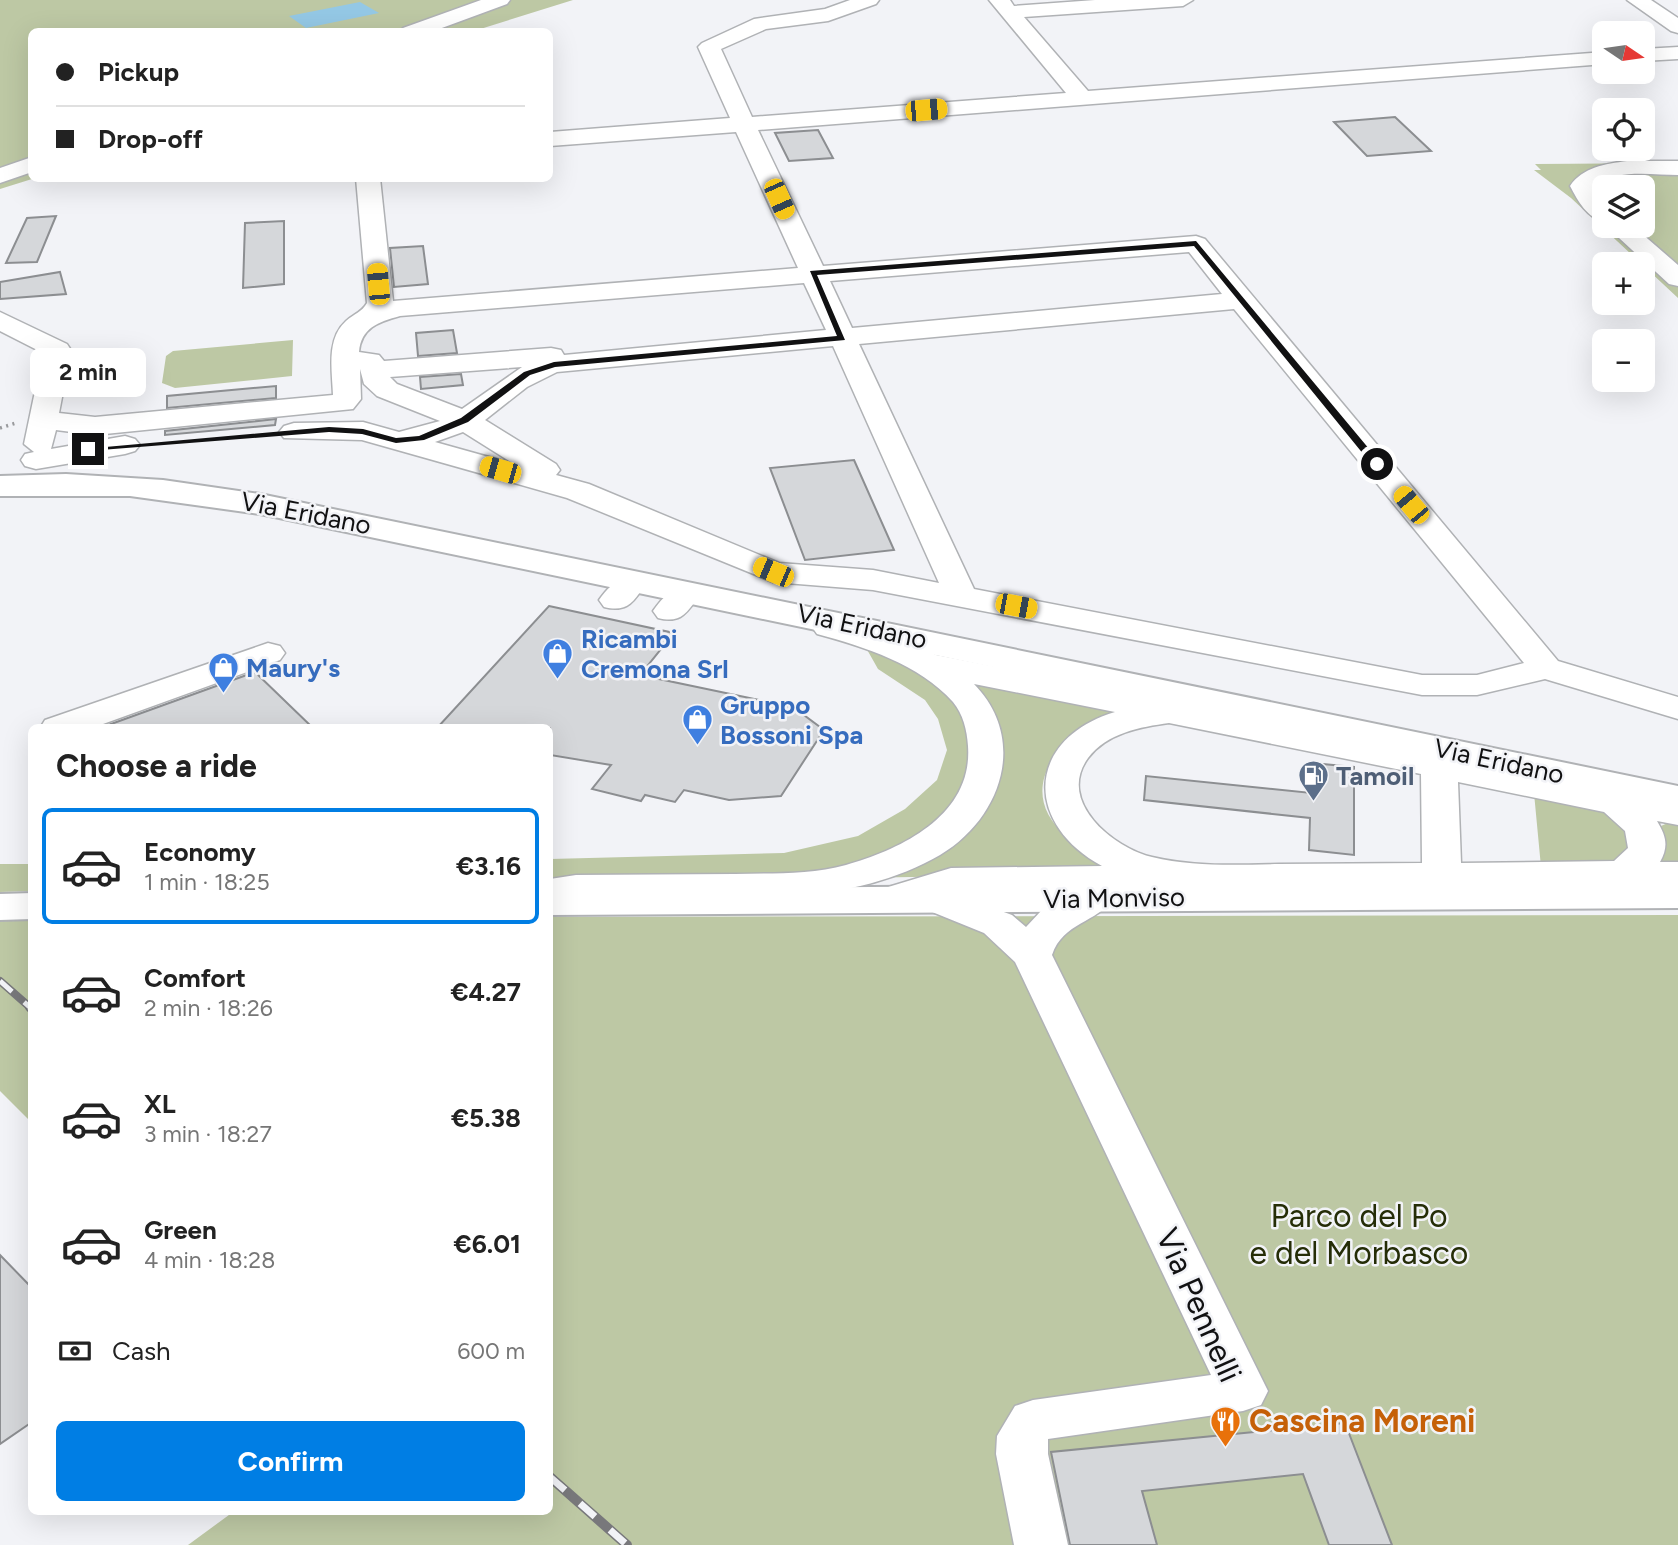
<!DOCTYPE html>
<meta charset="utf-8">
<style>
:root{--surface:#fff;--page:#f6f6f6;--text:#222;--muted:#767676;--line:#e0e0e0;--accent:#007ee4}
body{margin:0;font-family:Figtree,sans-serif;background:var(--page);color:var(--text);height:100vh;display:flex;flex-direction:column;font-size:26px;white-space:nowrap}
*{box-sizing:border-box;margin:0}
p{font-size:23px;color:var(--muted)}
.icon{flex:none;width:38px;height:38px;fill:none;stroke:currentColor;stroke-width:2;stroke-linecap:round;stroke-linejoin:round}
.map{position:relative;flex:1;overflow:hidden}
.panel{position:absolute;left:28px;top:724px;width:525px;height:791px;display:flex;flex-direction:column;background:var(--surface);border-radius:10px;box-shadow:0 7px 28px #0002}
.panel>*{flex:none}
.hud{position:absolute;left:28px;top:28px;width:525px;height:154px;border-radius:10px;box-shadow:0 7px 28px #0002;display:grid;align-content:center;height:154px;padding:0 28px;background:var(--surface)}
.needle{width:46px;rotate:103deg}
.buttons{position:absolute;left:1592px;top:21px;display:grid;gap:14px}
.buttons a{display:grid;place-items:center;width:63px;height:63px;border-radius:10px;background:var(--surface);box-shadow:0 7px 28px #0002;font-size:35px}
.end{position:absolute;width:32px;height:32px;margin:-16px;border:9px solid #111112;background:#fff;box-shadow:0 0 0 4px #fff}
.from{border-radius:50%}
.bubble{position:absolute;height:49px;border-radius:10px;background:var(--surface);box-shadow:0 7px 28px #0002;font-size:23px;font-weight:700;line-height:49px;text-align:center}
.car{position:absolute;width:21px;height:42px;margin:-21px -10px;border-radius:9px;box-shadow:0 0 5px 2px #0007;background:linear-gradient(#f5c518 24%,#345 0 40%,#f5c518 0 76%,#345 0 86%,#f5c518 0)}
.hud b{display:flex;align-items:center;gap:24px;height:66px;font-size:26px}
.hud b+b{border-top:2px solid var(--line)}
.hud i{width:18px;height:18px;background:var(--text)}
ul{padding:0;list-style:none}
li{display:flex;align-items:center;gap:21px;height:116px;margin:0 14px 10px;padding:0 14px;border:4px solid transparent;border-radius:10px}
li div{flex:1}
li b{display:block;font-size:26px}
li em{font-style:normal;font-weight:700}
li.on{border-color:var(--accent)}
li>.icon{width:63px;height:63px;stroke-width:1.5}
h2{padding:0 28px;font-size:32px;line-height:84px}
.pay{display:flex;align-items:center;gap:18px;height:77px;padding:0 28px;font-size:26px}
.pay p{margin-inline-start:auto}
.button{display:flex;gap:14px;margin-top:auto;padding:14px 28px}
.button a{flex:1;height:80px;border-radius:10px;background:var(--accent);color:#fff;font-size:28px;font-weight:700;line-height:80px;text-align:center}
.map>svg:first-child{display:block}
.green{fill:#bdc8a4;fill-rule:evenodd}
.water{fill:#94c8e5}
.building{fill:#d5d7da;stroke:#8c8e91;stroke-width:2}
.lines{fill:none;stroke-linecap:round;stroke-linejoin:round}
.minor-casing{stroke:#b0b2b5;stroke-width:3}
.major-casing{stroke:#b0b2b5;stroke-width:4}
.path{stroke:#98999c;stroke-width:3.5;stroke-dasharray:2 4.5;stroke-linecap:butt}
.minor{fill:#fff;fill-rule:evenodd}
.major{fill:#fff;fill-rule:evenodd}
.rail-far1-casing{stroke:#78787b;stroke-width:8}
.rail-casing{stroke:#78787b;stroke-width:10}
.rail-far1{stroke:#f2f3f7;stroke-width:5;stroke-dasharray:16;stroke-linecap:butt}
.rail{stroke:#f2f3f7;stroke-width:7;stroke-dasharray:20;stroke-linecap:butt}
.route{fill:#111112}
.labels{text-anchor:middle;dominant-baseline:central;stroke-width:5;stroke-linejoin:round;paint-order:stroke}
.street-label{font-size:26px;fill:#111112;stroke:#f2f3f7}
.shop-label{font-size:26px;font-weight:bold;fill:#366cbe;stroke:#f2f3f7;text-anchor:start}
.service-label{font-size:26px;font-weight:bold;fill:#4e5e75;stroke:#f2f3f7;text-anchor:start}
.near-park-label{font-size:32px;fill:#252d07;stroke:#f2f3f7}
.near-street-label{font-size:32px;fill:#111112;stroke:#f2f3f7}
.near-food-label{font-size:32px;font-weight:bold;fill:#c56008;stroke:#f2f3f7;text-anchor:start}
</style>
<div class="map">
<svg width="1678" height="1545" viewBox="0 0 1678 1545">
<rect width="100%" height="100%" fill="#f2f3f7"/>
<path class="green" d="M 0,0 L 573,0 L 474,31 L 32,32 L 32,179 L 0,189 Z
M 1678,163 L 1678,298 L 1571,198 L 1534,170 L 1541,170 L 1535,164 ZM 1605,187 L 1643,187 L 1643,226 L 1605,226 Z
M 293,340 L 292,376 L 175,388 L 162,383 L 166,356 L 173,351 Z
M 865,646 L 1135,708 C 1123,711 1109,713 1098,719 C 1052,744 1016,795 1068,837 C 1083,850 1127,864 1147,873 L 550,883 L 550,859 L 784,853 L 858,836 L 905,809 L 937,780 L 947,750 L 938,719 L 925,700 L 878,669 Z
M 1534,793 L 1597,806 L 1621,817 L 1638,843 L 1618,863 L 1541,867 Z
M 1670,822 L 1678,823 L 1678,867 L 1662,864 L 1659,860 L 1665,843 L 1661,826 Z
M 0,864 L 31,864 L 31,891 L 0,892 Z
M 1678,915 L 1678,1545 L 188,1545 L 233,1512 L 550,1512 L 550,917 Z
M 0,919 L 31,919 L 31,1122 L 0,1091 Z"/>
<path class="water" d="M 360,2 L 379,13 L 306,28 L 289,16 Z"/>
<path class="building" d="M 1395,117 L 1431,151 L 1367,156 L 1334,122 Z
M 818,130 L 833,158 L 789,161 L 775,133 Z
M 56,216 L 37,262 L 6,263 L 27,218 Z
M 284,221 L 284,284 L 243,288 L 245,223 Z
M 423,246 L 428,284 L 394,287 L 390,248 Z
M 60,272 L 66,294 L 0,299 L 0,282 Z
M 453,330 L 457,353 L 418,356 L 416,333 Z
M 461,374 L 463,385 L 421,389 L 420,377 Z
M 276,386 L 276,398 L 167,408 L 167,396 Z
M 276,419 L 275,425 L 165,435 L 165,431 Z
M 854,460 L 894,550 L 805,560 L 770,468 Z
M 549,606 L 674,633 L 640,675 L 793,707 L 824,730 L 781,796 L 729,800 L 684,790 L 675,802 L 645,795 L 641,801 L 592,789 L 611,765 L 550,755 L 550,728 L 437,728 Z
M 255,672 L 313,728 L 100,728 Z
M 1312,763 L 1354,767 L 1354,855 L 1309,850 L 1310,818 L 1144,800 L 1146,776 L 1311,793 Z
M 0,1255 L 32,1288 L 32,1422 L 0,1444 Z
M 1345,1423 L 1392,1545 L 1329,1545 L 1303,1474 L 1142,1491 L 1157,1545 L 1070,1545 L 1051,1452 Z"/>
<g class="lines">
<defs>
<path id="minor" d="M 481,0 L 510,0 L 507,4 L 431,32 L 400,32 L 403,28 Z
M 850,0 L 879,0 L 876,4 L 828,21 L 766,29 L 721,49 L 752,117 L 1066,93 L 989,0 L 1010,0 L 1014,6 L 1095,0 L 1193,0 L 1183,6 L 1024,17 L 1088,91 L 1605,52 L 1605,64 L 758,130 L 823,266 L 1196,236 L 1205,239 L 1558,661 L 1678,697 L 1678,719 L 1545,679 L 1477,695 L 1422,695 L 873,590 L 773,582 L 567,498 L 362,440 L 284,438 L 279,432 L 284,426 L 294,423 L 363,422 L 399,432 L 440,421 L 377,396 L 364,384 L 360,369 L 361,399 L 353,409 L 95,435 L 56,430 L 51,449 L 125,436 L 135,439 L 140,445 L 135,451 L 125,454 L 36,469 L 25,466 L 21,460 L 25,454 L 34,452 L 24,444 L 43,353 L 0,331 L 0,312 L 67,344 L 71,350 L 59,413 L 95,417 L 333,395 C 332,370 326,339 346,321 C 354,314 362,312 367,303 L 356,178 L 380,178 L 393,301 L 798,268 L 736,132 L 550,146 L 550,132 L 730,118 L 698,47 L 702,43 L 754,19 L 825,9 ZM 1189,252 L 1222,294 L 852,328 L 830,281 ZM 804,283 L 826,330 L 564,355 L 561,350 L 551,348 L 384,361 L 379,355 L 359,352 C 361,328 378,322 400,316 ZM 1234,309 L 1524,663 L 1477,675 L 1422,675 L 974,589 L 859,344 ZM 833,346 L 939,583 L 873,570 L 779,563 L 589,484 L 556,475 L 560,470 L 556,464 L 485,420 L 527,387 L 557,372 ZM 522,367 L 462,409 L 397,384 L 390,377 ZM 463,432 L 514,464 L 435,442 Z
M 1627,0 L 1651,0 L 1678,18 L 1678,33 L 1671,31 Z
M 1678,47 L 1678,59 L 1643,61 L 1643,49 Z
M 32,157 L 32,172 L 0,183 L 0,168 Z
M 1627,161 L 1678,161 L 1678,175 C 1652,175 1615,168 1595,187 L 1605,201 L 1605,222 C 1587,218 1578,201 1570,186 C 1583,167 1605,164 1627,161 Z
M 1606,226 L 1633,226 L 1678,265 L 1678,286 L 1669,284 Z
M 626,579 L 638,582 L 642,589 C 632,605 624,612 604,607 L 599,600 C 607,589 613,582 626,579 Z
M 679,590 L 691,593 L 696,600 C 685,616 678,623 658,618 L 653,611 C 661,600 666,593 679,590 Z
M 829,617 L 898,638 L 936,655 L 1678,803 L 1678,825 L 1657,821 C 1666,836 1669,846 1660,862 L 1678,862 L 1678,886 L 1109,891 L 1114,898 C 1097,923 1063,922 1052,955 L 1268,1391 L 1261,1405 L 1243,1411 L 1048,1439 L 1048,1454 L 1068,1545 L 1014,1545 L 996,1454 L 997,1436 L 1015,1406 L 1033,1400 L 1211,1375 L 1015,962 L 984,933 L 915,905 L 889,912 L 875,909 L 869,900 L 875,891 L 951,868 L 1102,866 C 1023,823 1026,739 1115,712 L 974,684 C 1028,739 1002,818 940,855 C 897,880 845,892 797,896 L 576,899 L 550,903 L 550,879 L 576,875 C 629,875 682,874 735,874 C 771,873 810,875 846,865 C 902,849 973,815 968,746 C 967,730 963,714 953,702 C 919,664 865,647 817,634 L 812,627 L 817,620 ZM 1169,723 L 1421,774 L 1422,863 C 1375,863 1327,864 1279,864 C 1236,865 1194,867 1152,857 C 1114,848 1056,802 1088,758 C 1107,733 1140,727 1169,723 ZM 1458,782 L 1604,812 L 1625,831 L 1628,848 L 1614,861 L 1461,863 ZM 1077,891 L 1041,911 L 1026,927 L 1012,915 L 952,893 Z
M 268,643 L 280,646 L 285,653 L 280,660 L 92,728 L 40,728 L 45,720 Z"/>
<path id="major" d="M 66,474 L 163,480 L 260,494 L 1678,786 L 1678,810 L 260,514 L 130,496 L 0,496 L 0,476 Z
M 1678,882 L 1678,908 L 550,915 L 550,889 Z
M 32,893 L 32,919 L 0,920 L 0,894 Z"/>
</defs>
<use href="#minor" class="minor-casing"/>
<use href="#major" class="major-casing"/>
<path class="path" d="M 0,428 L 16,423"/>
<use href="#minor" class="minor"/>
<use href="#major" class="major"/>
<defs>
<path id="rail-far1" d="M 0,981 L 32,1009"/>
<path id="rail" d="M 30,1007 L 32,1009
M 550,1477 L 627,1545"/>
</defs>
<use href="#rail-far1" class="rail-far1-casing"/>
<use href="#rail" class="rail-casing"/>
<use href="#rail-far1" class="rail-far1"/>
<use href="#rail" class="rail"/>
</g>
<path class="route" d="M 1196,241 L 1380,462 L 1380,466 L 1373,466 L 1194,246 L 817,275 L 845,340 L 555,367 L 530,375 L 468,422 L 424,440 L 396,443 L 362,434 L 329,432 L 88,451 L 83,449 L 329,427 L 363,429 L 396,438 L 419,436 L 461,418 L 524,372 L 554,362 L 837,336 L 810,271 Z"/>
<defs>
<symbol id="shop-pin" viewBox="-11 -11 22 30"><path d="M0 17L-7.5 6A9.5 9.5 0 1 1 7.5 6Z" fill="#3f7fe0" stroke="#f2f3f7"/><path d="M-5-2.5h2.3a2.7 3.5 0 0 1 5.4 0H5L5.5 6h-11ZM-1.5-2.5h3a1.5 2.3 0 0 0-3 0Z" fill="#fff"/></symbol>
<symbol id="fuel-pin" viewBox="-11 -11 22 30"><path d="M0 17L-7.5 6A9.5 9.5 0 1 1 7.5 6Z" fill="#5c6f8a" stroke="#f2f3f7"/><path d="M-5.5-6h7V0h2V4h1.3V-2.5L3-4.5l.8-.8L6-3V5H2.5V1h-1V6h-7ZM-4.2-4.7v3.2H.2V-4.7Z" fill="#fff"/></symbol>
<symbol id="restaurant-pin" viewBox="-11 -11 22 30"><path d="M0 17L-7.5 6A9.5 9.5 0 1 1 7.5 6Z" fill="#e8710a" stroke="#f2f3f7"/><path d="M-5-6h1v4h1v-4h1v4h1v-4h1v5L-1.5 .5V6h-2V.5L-5-1ZM5-6V6H3V1.5H1.5Q1.5-4 5-6Z" fill="#fff"/></symbol>
</defs>
<g fill-rule="evenodd">
<use href="#shop-pin" x="540" y="636" width="35" height="47"/>
<use href="#shop-pin" x="206" y="650" width="35" height="47"/>
<use href="#shop-pin" x="680" y="702" width="35" height="47"/>
<use href="#fuel-pin" x="1296" y="758" width="35" height="47"/>
<use href="#restaurant-pin" x="1208" y="1404" width="35" height="47"/>
</g>
<g class="labels">
<g class="street-label">
<text transform="translate(306 513) rotate(11)">Via Eridano</text>
<text transform="translate(862 626) rotate(12)">Via Eridano</text>
<text transform="translate(1499 761) rotate(12)">Via Eridano</text>
<text transform="translate(1114 898) rotate(-1)">Via Monviso</text>
</g>
<g class="shop-label">
<text x="581" y="639">Ricambi<tspan x="581" dy="30">Cremona Srl</tspan></text>
<text x="246" y="668">Maury's</text>
<text x="720" y="705">Gruppo<tspan x="720" dy="30">Bossoni Spa</tspan></text>
</g>
<g class="service-label">
<text x="1336" y="776">Tamoil</text>
</g>
<g class="near-park-label">
<text x="1359" y="1216">Parco del Po<tspan x="1359" dy="37">e del Morbasco</tspan></text>
</g>
<g class="near-street-label">
<text transform="translate(1199 1305) rotate(66)">Via Pennelli</text>
</g>
<g class="near-food-label">
<text x="1249" y="1421">Cascina Moreni</text>
</g>
</g>
</svg>
<div class="buttons">
<a><svg class="needle" viewBox="-14 -14 28 28"><path d="M0-13l5 13h-10z" fill="#e53935"/><path d="M0 13l5-13h-10z" fill="#767676"/></svg></a>
<a><svg class="icon" aria-label="locate" viewBox="0 0 24 24"><circle cx="12" cy="12" r="6"/><path d="M12 2v4M12 18v4M2 12h4M18 12h4"/></svg></a>
<a><svg class="icon" aria-label="layers" viewBox="0 0 24 24"><path d="M12 4l9 5-9 5-9-5zM3 14l9 5 9-5"/></svg></a>
<a>+</a>
<a>−</a>
</div>
<i class="end from" style="left:1377px;top:464px"></i>
<i class="end" style="left:88px;top:449px"></i>
<div class="bubble" style="left:30px;top:348px;width:116px">2 min</div>
<i class="car" style="left:926px;top:110px;rotate:85deg"></i>
<i class="car" style="left:779px;top:199px;rotate:156deg"></i>
<i class="car" style="left:378px;top:284px;rotate:355deg"></i>
<i class="car" style="left:500px;top:470px;rotate:286deg"></i>
<i class="car" style="left:1411px;top:505px;rotate:320deg"></i>
<i class="car" style="left:773px;top:572px;rotate:293deg"></i>
<i class="car" style="left:1016px;top:606px;rotate:101deg"></i>
<div class="hud">
<b><i class="from"></i>Pickup</b>
<b><i></i>Drop-off</b>
</div>
<section class="panel">
<h2>Choose a ride</h2>
<ul>
<li class="on"><svg class="icon" aria-label="car" viewBox="0 0 24 24"><path d="M5 17H2v-5l4-1 3-4h7l3 4 3 1v5h-3M9 17h6M6 11h13"/><circle cx="7" cy="17" r="2"/><circle cx="17" cy="17" r="2"/></svg><div><b>Economy</b><p>1 min · 18:25</p></div><em>€3.16</em></li>
<li><svg class="icon" aria-label="car" viewBox="0 0 24 24"><path d="M5 17H2v-5l4-1 3-4h7l3 4 3 1v5h-3M9 17h6M6 11h13"/><circle cx="7" cy="17" r="2"/><circle cx="17" cy="17" r="2"/></svg><div><b>Comfort</b><p>2 min · 18:26</p></div><em>€4.27</em></li>
<li><svg class="icon" aria-label="car" viewBox="0 0 24 24"><path d="M5 17H2v-5l4-1 3-4h7l3 4 3 1v5h-3M9 17h6M6 11h13"/><circle cx="7" cy="17" r="2"/><circle cx="17" cy="17" r="2"/></svg><div><b>XL</b><p>3 min · 18:27</p></div><em>€5.38</em></li>
<li><svg class="icon" aria-label="car" viewBox="0 0 24 24"><path d="M5 17H2v-5l4-1 3-4h7l3 4 3 1v5h-3M9 17h6M6 11h13"/><circle cx="7" cy="17" r="2"/><circle cx="17" cy="17" r="2"/></svg><div><b>Green</b><p>4 min · 18:28</p></div><em>€6.01</em></li>
</ul>
<div class="pay"><svg class="icon" aria-label="cash" viewBox="0 0 24 24"><path d="M3 7h18v10H3z"/><circle cx="12" cy="12" r="2"/></svg>Cash<p>600 m</p></div>
<div class="button"><a>Confirm</a></div>
</section>
</div>
